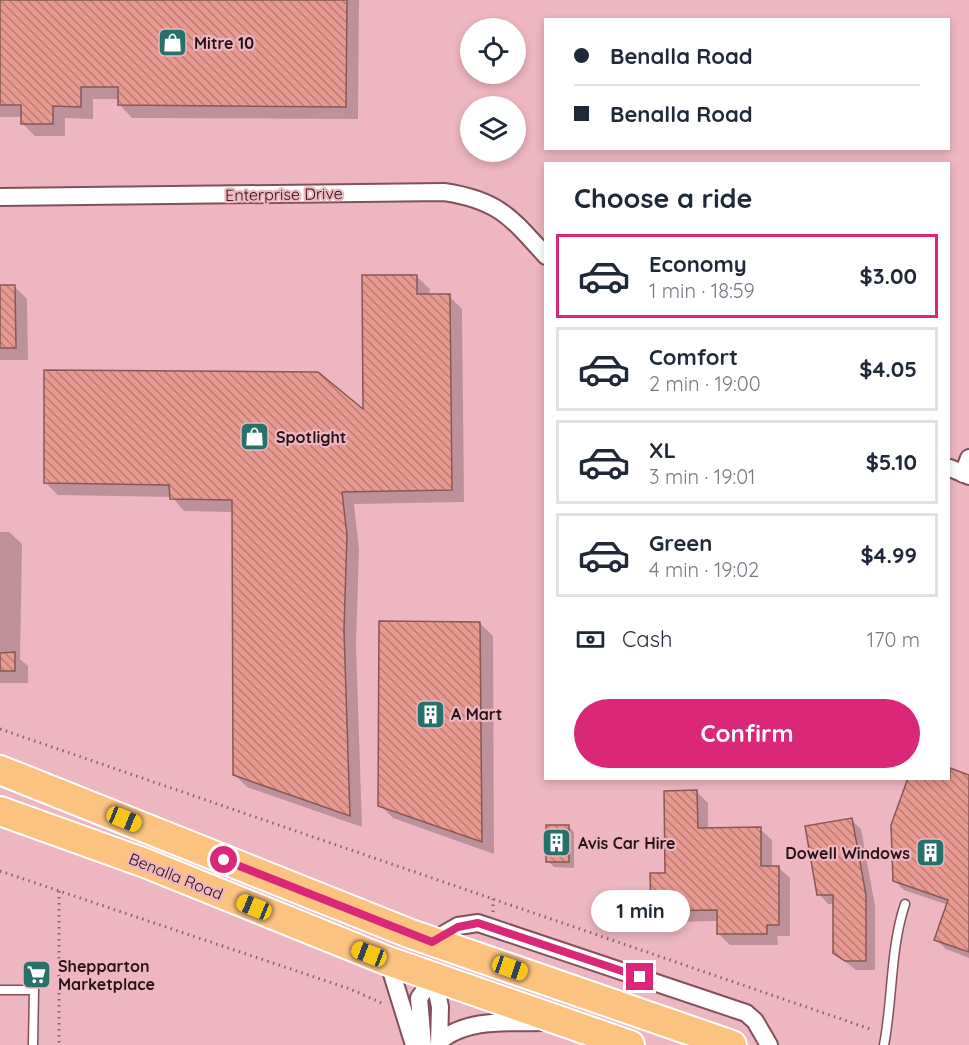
<!DOCTYPE html>
<meta charset="utf-8">
<style>
:root{--surface:#fff;--page:#f6f6f7;--text:#1f2937;--muted:#747a83;--line:#e0e1e3;--accent:#db2777}
body{margin:0;font-family:Quicksand,sans-serif;background:var(--page);color:var(--text);height:100vh;display:flex;flex-direction:column;font-size:22px;white-space:nowrap}
*{box-sizing:border-box;margin:0}
p{font-size:20px;color:var(--muted)}
.icon{flex:none;width:33px;height:33px;fill:none;stroke:currentColor;stroke-width:2;stroke-linecap:round;stroke-linejoin:round}
.map{position:relative;flex:1;overflow:hidden}
.details{position:absolute;left:544px;top:162px;width:406px;height:618px;display:flex;flex-direction:column;background:var(--surface);border-radius:0px;box-shadow:0 3px 9px #0003}
.details>*{flex:none}
.banner{position:absolute;left:544px;top:18px;width:406px;height:132px;border-radius:0px;box-shadow:0 3px 9px #0003;display:grid;align-content:center;height:132px;padding:0 30px;background:var(--surface)}
.tools{position:absolute;left:460px;top:18px;display:grid;gap:12px}
.tools a{display:grid;place-items:center;width:66px;height:66px;border-radius:50%;background:var(--surface);box-shadow:0 3px 9px #0003;font-size:30px}
.end{position:absolute;width:27px;height:27px;margin:-14px;border:8px solid #db2777;background:#fff;box-shadow:0 0 0 3px #fff}
.from{border-radius:50%}
.bubble{position:absolute;height:42px;border-radius:21px;background:var(--surface);box-shadow:0 3px 9px #0003;font-size:20px;font-weight:700;line-height:42px;text-align:center}
.car{position:absolute;width:18px;height:36px;margin:-18px -9px;border-radius:8px;box-shadow:0 0 4px 2px #0007;background:linear-gradient(#f5c518 24%,#345 0 40%,#f5c518 0 76%,#345 0 86%,#f5c518 0)}
.banner b{display:flex;align-items:center;gap:21px;height:57px;font-size:22px}
.banner b+b{border-top:2px solid var(--line)}
.banner i{width:15px;height:15px;background:var(--text)}
ul{padding:0;list-style:none}
li{display:flex;align-items:center;gap:18px;height:84px;margin:0 12px 9px;padding:0 18px;border:3px solid var(--line);border-radius:0px}
li div{flex:1}
li b{display:block;font-size:22px}
li em{font-style:normal;font-weight:700}
li.selected{border-color:var(--accent)}
li>.icon{width:54px;height:54px;stroke-width:1.5}
h2{padding:0 30px;font-size:27px;line-height:72px}
.pay{display:flex;align-items:center;gap:15px;height:66px;padding:0 30px;font-size:22px}
.pay p{margin-inline-start:auto}
.primary-button{display:flex;gap:12px;margin-top:auto;padding:12px 30px}
.primary-button a{flex:1;height:69px;border-radius:36px;background:var(--accent);color:#fff;font-size:24px;font-weight:700;line-height:69px;text-align:center}
.map>svg:first-child{display:block}
.shadow{fill:#0003}
.building{fill:url(#building-back-hatch);stroke:#885853;stroke-width:1.5}
.lines{fill:none;stroke-linecap:round;stroke-linejoin:round}
.service-casing{stroke:#81515b;stroke-width:11}
.minor-casing{stroke:#81515b;stroke-width:20}
.trunk-casing{stroke:#fff;stroke-width:32}
.path{stroke:#89646b;stroke-width:3;stroke-dasharray:1.5 4.5;stroke-linecap:butt}
.service{stroke:#fff;stroke-width:8}
.minor{stroke:#fff;stroke-width:16}
.trunk{stroke:#fbc280;stroke-width:28}
.route{stroke:#db2777;stroke-width:8}
.labels{text-anchor:middle;dominant-baseline:central;stroke-width:4.5;stroke-linejoin:round;paint-order:stroke}
.poi-label{font-size:16px;font-weight:bold;fill:#261317;stroke:#edb6c0;text-anchor:start}
.street-label{font-size:16px;fill:#261317;stroke:#edb6c0}
</style>
<div class="map">
<svg width="969" height="1045" viewBox="0 0 969 1045">
<defs>
<pattern id="building-back-hatch" width="6" height="6" patternUnits="userSpaceOnUse" patternTransform="scale(1.5)"><rect width="6" height="6" fill="#e89990"/><path d="M-1 5l2 2M0 0l6 6M5-1l2 2" fill="none" stroke="#bc7c75"/></pattern>
</defs>
<rect width="100%" height="100%" fill="#edb6c0"/>
<path class="shadow" d="M 0,0 L 359,0 L 358,119 L 132,118 L 120,105 L 120,99 L 93,99 L 93,119 L 65,118 L 65,136 L 35,136 L 22,123 L 22,117 L 0,117 Z
M 417,277 L 430,289 L 429,295 L 449,296 L 462,309 L 464,502 L 354,504 L 359,549 L 356,644 L 362,827 L 247,787 L 234,774 L 233,512 L 184,511 L 172,497 L 58,495 L 45,482 L 364,412 Z
M 14,286 L 27,299 L 28,360 L 0,360 L 0,287 Z
M 0,532 L 9,532 L 22,544 L 20,659 L 28,666 L 28,683 L 0,683 Z
M 480,623 L 493,636 L 494,854 L 393,818 L 380,805 Z
M 950,770 L 969,777 L 969,958 L 946,949 L 936,940 L 948,905 L 904,890 L 894,880 L 950,778 Z
M 697,792 L 708,803 L 708,829 L 760,829 L 772,840 L 772,867 L 778,867 L 790,878 L 790,936 L 777,936 L 778,945 L 730,945 L 719,934 L 719,921 L 663,922 L 652,910 Z
M 851,820 L 861,829 L 875,906 L 875,970 L 856,970 L 834,953 L 834,904 L 828,904 L 819,894 Z
M 568,826 L 574,832 L 574,868 L 554,867 L 548,861 Z"/>
<path class="building" d="M 0,0 L 347,0 L 346,107 L 118,105 L 118,87 L 81,87 L 81,107 L 53,106 L 53,124 L 21,124 L 21,105 L 0,105 Z
M 362,275 L 417,275 L 417,294 L 450,294 L 452,490 L 342,492 L 347,535 L 344,630 L 350,816 L 233,775 L 232,500 L 170,499 L 169,485 L 44,483 L 44,370 L 318,372 L 363,409 Z
M 0,285 L 15,285 L 16,348 L 0,348 Z
M 379,621 L 480,622 L 482,842 L 378,806 Z
M 15,652 L 15,671 L 0,671 L 0,653 Z
M 950,768 L 969,775 L 969,952 L 934,940 L 948,900 L 893,881 L 891,825 L 908,778 L 950,778 Z
M 697,790 L 698,828 L 761,827 L 761,866 L 779,866 L 779,925 L 767,925 L 767,934 L 717,934 L 717,910 L 651,911 L 650,873 L 665,873 L 664,791 Z
M 852,818 L 866,895 L 866,961 L 845,961 L 833,953 L 833,895 L 817,895 L 805,826 Z
M 546,825 L 569,825 L 569,862 L 546,862 Z"/>
<g class="lines">
<defs>
<path id="service" d="M 0,990 L 34,990 L 33,1045
M 884,1045 C 893,998 890,949 905,904"/>
<path id="minor" d="M 0,197 L 444,192 C 498,200 511,217 546,256
M 950,468 L 969,476
M 963,474 L 969,458
M 432,941 L 458,926 L 478,923 L 746,1013 L 755,1021 L 769,1045
M 388,961 L 414,1045
M 434,977 L 440,1007 L 439,1045
M 440,1041 C 468,1018 508,1023 542,1022
M 423,1045 L 419,998 L 434,977"/>
<path id="trunk" d="M 0,770 L 411,934 L 732,1045
M 0,811 L 145,863 L 388,961 L 630,1045"/>
</defs>
<use href="#service" class="service-casing"/>
<use href="#minor" class="minor-casing"/>
<use href="#trunk" class="trunk-casing"/>
<path class="path" d="M 0,729 L 873,1030
M 0,871 L 350,989 L 384,1004
M 59,891 L 59,1045
M 493,912 L 493,899"/>
<use href="#service" class="service"/>
<use href="#minor" class="minor"/>
<use href="#trunk" class="trunk"/>
</g>
<g class="lines">
<path class="route" d="M 224,860 L 432,942 L 458,927 L 478,923 L 640,977"/>
</g>
<defs>
<symbol id="shop-square" viewBox="-11 -11 22 22"><rect x="-9" y="-9" width="18" height="18" rx="4" fill="#28716a" stroke="#edb6c0"/><path d="M-5-2.5h2.3a2.7 3.5 0 0 1 5.4 0H5L5.5 6h-11ZM-1.5-2.5h3a1.5 2.3 0 0 0-3 0Z" fill="#fff"/></symbol>
<symbol id="building-square" viewBox="-11 -11 22 22"><rect x="-9" y="-9" width="18" height="18" rx="4" fill="#28716a" stroke="#edb6c0"/><path d="M-4-6H4V6H1V3H-1V6H-4ZM-2.5-4.3h1.7v1.8h-1.7ZM.8-4.3h1.7v1.8H.8ZM-2.5-1h1.7V.8h-1.7ZM.8-1h1.7V.8H.8Z" fill="#fff"/></symbol>
<symbol id="supermarket-square" viewBox="-11 -11 22 22"><rect x="-9" y="-9" width="18" height="18" rx="4" fill="#28716a" stroke="#edb6c0"/><path d="M-6-5.5h2.5l.6 2H6L4.5 2H-2.5L-4.4-4H-6ZM-1.5 3.2a1.3 1.3 0 1 0 .1 0ZM3 3.2a1.3 1.3 0 1 0 .1 0Z" fill="#fff"/></symbol>
</defs>
<g fill-rule="evenodd">
<use href="#shop-square" x="156" y="26" width="33" height="33"/>
<use href="#shop-square" x="238" y="420" width="33" height="33"/>
<use href="#building-square" x="414" y="698" width="33" height="33"/>
<use href="#building-square" x="540" y="826" width="33" height="33"/>
<use href="#building-square" x="914" y="836" width="33" height="33"/>
<use href="#supermarket-square" x="20" y="958" width="33" height="33"/>
</g>
<g class="labels">
<g class="poi-label">
<text x="194" y="43">Mitre 10</text>
<text x="276" y="437">Spotlight</text>
<text x="451" y="714">A Mart</text>
<text x="578" y="843">Avis Car Hire</text>
<text x="910" y="853" text-anchor="end">Dowell Windows</text>
<text x="58" y="966">Shepparton<tspan x="58" dy="18">Marketplace</tspan></text>
</g>
<g class="street-label">
<text transform="translate(284 194) rotate(-1)">Enterprise Drive</text>
<text transform="translate(176 876) rotate(22)">Benalla Road</text>
</g>
</g>
</svg>
<div class="tools">
<a><svg class="icon" aria-label="locate" viewBox="0 0 24 24"><circle cx="12" cy="12" r="6"/><path d="M12 2v4M12 18v4M2 12h4M18 12h4"/></svg></a>
<a><svg class="icon" aria-label="layers" viewBox="0 0 24 24"><path d="M12 4l9 5-9 5-9-5zM3 14l9 5 9-5"/></svg></a>
</div>
<i class="end from" style="left:224px;top:860px"></i>
<i class="end" style="left:640px;top:977px"></i>
<div class="bubble" style="left:591px;top:890px;width:99px">1 min</div>
<i class="car" style="left:124px;top:819px;rotate:112deg"></i>
<i class="car" style="left:254px;top:907px;rotate:292deg"></i>
<i class="car" style="left:369px;top:954px;rotate:291deg"></i>
<i class="car" style="left:510px;top:968px;rotate:109deg"></i>
<div class="banner">
<b><i class="from"></i>Benalla Road</b>
<b><i></i>Benalla Road</b>
</div>
<section class="details">
<h2>Choose a ride</h2>
<ul>
<li class="selected"><svg class="icon" aria-label="car" viewBox="0 0 24 24"><path d="M5 17H2v-5l4-1 3-4h7l3 4 3 1v5h-3M9 17h6M6 11h13"/><circle cx="7" cy="17" r="2"/><circle cx="17" cy="17" r="2"/></svg><div><b>Economy</b><p>1 min · 18:59</p></div><em>$3.00</em></li>
<li><svg class="icon" aria-label="car" viewBox="0 0 24 24"><path d="M5 17H2v-5l4-1 3-4h7l3 4 3 1v5h-3M9 17h6M6 11h13"/><circle cx="7" cy="17" r="2"/><circle cx="17" cy="17" r="2"/></svg><div><b>Comfort</b><p>2 min · 19:00</p></div><em>$4.05</em></li>
<li><svg class="icon" aria-label="car" viewBox="0 0 24 24"><path d="M5 17H2v-5l4-1 3-4h7l3 4 3 1v5h-3M9 17h6M6 11h13"/><circle cx="7" cy="17" r="2"/><circle cx="17" cy="17" r="2"/></svg><div><b>XL</b><p>3 min · 19:01</p></div><em>$5.10</em></li>
<li><svg class="icon" aria-label="car" viewBox="0 0 24 24"><path d="M5 17H2v-5l4-1 3-4h7l3 4 3 1v5h-3M9 17h6M6 11h13"/><circle cx="7" cy="17" r="2"/><circle cx="17" cy="17" r="2"/></svg><div><b>Green</b><p>4 min · 19:02</p></div><em>$4.99</em></li>
</ul>
<div class="pay"><svg class="icon" aria-label="cash" viewBox="0 0 24 24"><path d="M3 7h18v10H3z"/><circle cx="12" cy="12" r="2"/></svg>Cash<p>170 m</p></div>
<div class="primary-button"><a>Confirm</a></div>
</section>
</div>
